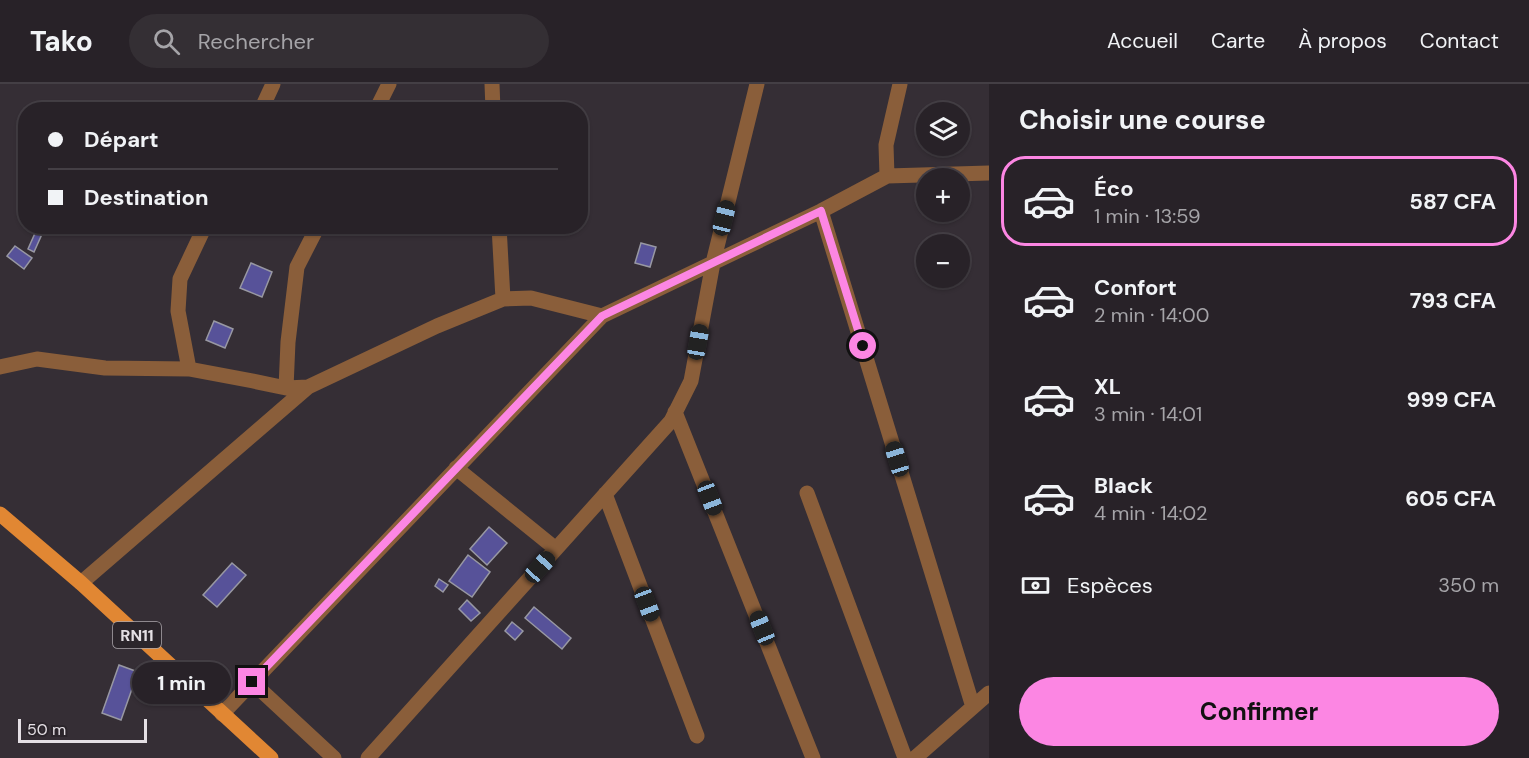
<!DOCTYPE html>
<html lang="fr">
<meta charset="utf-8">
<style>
:root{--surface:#282228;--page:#342f34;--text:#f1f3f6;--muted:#a5a4a8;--line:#443f45;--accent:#fc86e3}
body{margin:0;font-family:"DM Sans",sans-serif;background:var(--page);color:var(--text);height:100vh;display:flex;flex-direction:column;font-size:22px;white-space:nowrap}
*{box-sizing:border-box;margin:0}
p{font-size:20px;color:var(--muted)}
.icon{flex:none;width:33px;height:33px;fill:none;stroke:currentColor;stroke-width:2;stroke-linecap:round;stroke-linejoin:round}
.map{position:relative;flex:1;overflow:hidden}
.panel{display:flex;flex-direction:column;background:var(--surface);width:540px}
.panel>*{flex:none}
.top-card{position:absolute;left:18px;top:18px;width:570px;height:132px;border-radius:24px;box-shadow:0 2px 4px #0004,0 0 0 2px var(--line);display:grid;align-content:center;height:132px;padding:0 30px;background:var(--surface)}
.buttons{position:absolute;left:916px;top:18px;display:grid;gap:12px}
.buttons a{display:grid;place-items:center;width:54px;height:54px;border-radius:50%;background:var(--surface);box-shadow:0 2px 4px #0004,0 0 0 2px var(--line);font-size:30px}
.scale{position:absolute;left:18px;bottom:15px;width:129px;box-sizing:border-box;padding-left:6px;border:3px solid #e4dfe4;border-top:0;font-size:16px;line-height:21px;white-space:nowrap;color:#e4dfe4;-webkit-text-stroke:4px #2b252b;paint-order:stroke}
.end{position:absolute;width:27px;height:27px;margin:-14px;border:8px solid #fc86e3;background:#111;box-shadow:0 0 0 3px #111}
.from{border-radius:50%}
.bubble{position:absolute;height:42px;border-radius:21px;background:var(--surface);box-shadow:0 2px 4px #0004,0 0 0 2px var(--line);font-size:20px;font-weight:700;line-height:42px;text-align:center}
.car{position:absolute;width:18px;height:36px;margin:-18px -9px;border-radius:8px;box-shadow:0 0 4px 2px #0007;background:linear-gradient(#222 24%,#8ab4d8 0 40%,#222 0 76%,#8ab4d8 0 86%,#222 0)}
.top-card b{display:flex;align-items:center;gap:21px;height:57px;font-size:22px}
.top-card b+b{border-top:2px solid var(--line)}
.top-card i{width:15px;height:15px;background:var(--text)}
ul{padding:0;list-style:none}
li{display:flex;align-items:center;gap:18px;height:90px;margin:0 12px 9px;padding:0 18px;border:3px solid transparent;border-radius:24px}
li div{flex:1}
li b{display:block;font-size:22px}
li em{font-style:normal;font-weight:700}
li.current{border-color:var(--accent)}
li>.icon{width:54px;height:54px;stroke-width:1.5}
h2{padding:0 30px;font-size:27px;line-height:72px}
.pay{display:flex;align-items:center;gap:15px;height:66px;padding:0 30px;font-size:22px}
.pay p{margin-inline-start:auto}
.cta{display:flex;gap:12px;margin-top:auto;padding:12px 30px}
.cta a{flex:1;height:69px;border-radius:36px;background:var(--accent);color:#111;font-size:24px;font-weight:700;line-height:69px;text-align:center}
header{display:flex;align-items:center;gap:36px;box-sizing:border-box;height:84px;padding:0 30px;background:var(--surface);border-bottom:2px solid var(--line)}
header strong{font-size:28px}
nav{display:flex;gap:33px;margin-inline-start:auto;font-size:21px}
.search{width:420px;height:54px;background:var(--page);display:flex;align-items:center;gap:15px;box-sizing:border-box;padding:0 21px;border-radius:33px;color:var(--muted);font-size:22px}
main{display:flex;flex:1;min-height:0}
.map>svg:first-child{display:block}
.building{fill:#575299;stroke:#9898a3;stroke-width:1.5}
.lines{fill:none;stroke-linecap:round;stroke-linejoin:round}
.minor{stroke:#8a5e3a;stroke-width:15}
.major{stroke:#e18733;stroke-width:15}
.route{stroke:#fc86e3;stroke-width:8}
.labels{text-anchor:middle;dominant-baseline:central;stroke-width:4.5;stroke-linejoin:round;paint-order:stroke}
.shield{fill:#2b252b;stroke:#aca7ac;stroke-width:1.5}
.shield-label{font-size:16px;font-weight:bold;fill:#e4dfe4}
</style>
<header>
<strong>Tako</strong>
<div class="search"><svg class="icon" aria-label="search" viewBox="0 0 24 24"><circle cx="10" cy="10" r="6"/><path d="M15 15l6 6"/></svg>Rechercher</div>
<nav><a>Accueil</a><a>Carte</a><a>À propos</a><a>Contact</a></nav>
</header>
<main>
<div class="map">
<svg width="989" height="674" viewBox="0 0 989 674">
<rect width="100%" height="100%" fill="#352e35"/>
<path class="building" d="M 36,147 L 42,150 L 34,168 L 28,165 Z
M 641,159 L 656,163 L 650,183 L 635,179 Z
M 15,162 L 32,174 L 24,185 L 7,172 Z
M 251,179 L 272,188 L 262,213 L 240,204 Z
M 214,237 L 233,245 L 225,264 L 206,256 Z
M 489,443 L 507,459 L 487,481 L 470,465 Z
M 468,471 L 490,488 L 472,513 L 449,497 Z
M 232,479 L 246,491 L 217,523 L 203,511 Z
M 439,495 L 448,501 L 443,508 L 435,502 Z
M 467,516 L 480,529 L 471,537 L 459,525 Z
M 534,523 L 571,554 L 562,565 L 525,534 Z
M 512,538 L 523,547 L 515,556 L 505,547 Z
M 119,581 L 138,588 L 121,636 L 102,629 Z"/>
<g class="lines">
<path class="minor" d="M 492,0 L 493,26
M 261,26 L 273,0
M 376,26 L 389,0
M 887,92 L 886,61 L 900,0
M 821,127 L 973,623
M 499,142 L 503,215
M 0,283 L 37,275 L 105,284 L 189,285 L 253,297 L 286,304 L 308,303
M 189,285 L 178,227 L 180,195 L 205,142
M 286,304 L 288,258 L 297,183 L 318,142
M 675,328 L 813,674
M 456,384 L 556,465
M 807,409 L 905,674
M 605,410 L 697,652
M 81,499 L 308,303 L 437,242 L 503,215 L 531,214 L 602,232
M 252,598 L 334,674
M 222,630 L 602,232 L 821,127 L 887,92 L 989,89
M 368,674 L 671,337 L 691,297 L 713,179 L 757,0
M 915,674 L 989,609"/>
<path class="major" d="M 0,430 L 81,499 L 271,674"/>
</g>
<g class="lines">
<path class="route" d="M 252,598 L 602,232 L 821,127 L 863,262"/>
</g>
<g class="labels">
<rect class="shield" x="113" y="538" width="48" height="26" rx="4.5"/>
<g class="shield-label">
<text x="137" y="551">RN11</text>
</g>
</g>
</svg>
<div class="buttons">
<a><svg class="icon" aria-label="layers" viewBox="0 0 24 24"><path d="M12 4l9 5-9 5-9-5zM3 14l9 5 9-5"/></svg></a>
<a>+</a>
<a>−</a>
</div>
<div class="scale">50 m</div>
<i class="end from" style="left:863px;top:262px"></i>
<i class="end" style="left:252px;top:598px"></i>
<div class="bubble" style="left:132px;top:578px;width:99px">1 min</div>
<i class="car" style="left:724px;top:134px;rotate:14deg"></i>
<i class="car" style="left:698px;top:258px;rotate:10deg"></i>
<i class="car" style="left:897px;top:375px;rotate:343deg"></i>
<i class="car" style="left:710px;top:414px;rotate:159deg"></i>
<i class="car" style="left:540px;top:483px;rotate:42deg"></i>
<i class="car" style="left:647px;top:520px;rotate:159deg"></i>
<i class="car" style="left:762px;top:544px;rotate:338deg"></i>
<div class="top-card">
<b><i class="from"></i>Départ</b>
<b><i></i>Destination</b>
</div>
</div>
<section class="panel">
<h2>Choisir une course</h2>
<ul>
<li class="current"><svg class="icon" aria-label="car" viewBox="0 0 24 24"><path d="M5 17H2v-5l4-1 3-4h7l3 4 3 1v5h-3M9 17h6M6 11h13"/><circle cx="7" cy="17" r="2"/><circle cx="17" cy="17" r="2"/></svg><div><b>Éco</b><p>1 min · 13:59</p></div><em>587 CFA</em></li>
<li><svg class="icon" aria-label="car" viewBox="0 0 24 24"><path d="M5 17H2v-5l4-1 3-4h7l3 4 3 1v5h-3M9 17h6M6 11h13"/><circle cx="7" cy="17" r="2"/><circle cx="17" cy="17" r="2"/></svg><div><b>Confort</b><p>2 min · 14:00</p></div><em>793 CFA</em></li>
<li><svg class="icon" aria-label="car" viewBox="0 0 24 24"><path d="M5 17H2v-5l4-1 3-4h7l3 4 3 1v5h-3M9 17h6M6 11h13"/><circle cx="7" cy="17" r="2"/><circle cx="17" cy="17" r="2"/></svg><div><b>XL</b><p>3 min · 14:01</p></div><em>999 CFA</em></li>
<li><svg class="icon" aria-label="car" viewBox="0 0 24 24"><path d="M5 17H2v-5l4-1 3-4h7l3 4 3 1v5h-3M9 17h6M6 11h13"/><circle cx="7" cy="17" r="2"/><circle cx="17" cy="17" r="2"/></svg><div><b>Black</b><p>4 min · 14:02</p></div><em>605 CFA</em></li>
</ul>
<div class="pay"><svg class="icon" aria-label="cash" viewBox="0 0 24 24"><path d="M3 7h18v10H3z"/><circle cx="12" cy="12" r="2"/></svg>Espèces<p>350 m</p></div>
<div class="cta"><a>Confirmer</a></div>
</section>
</main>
